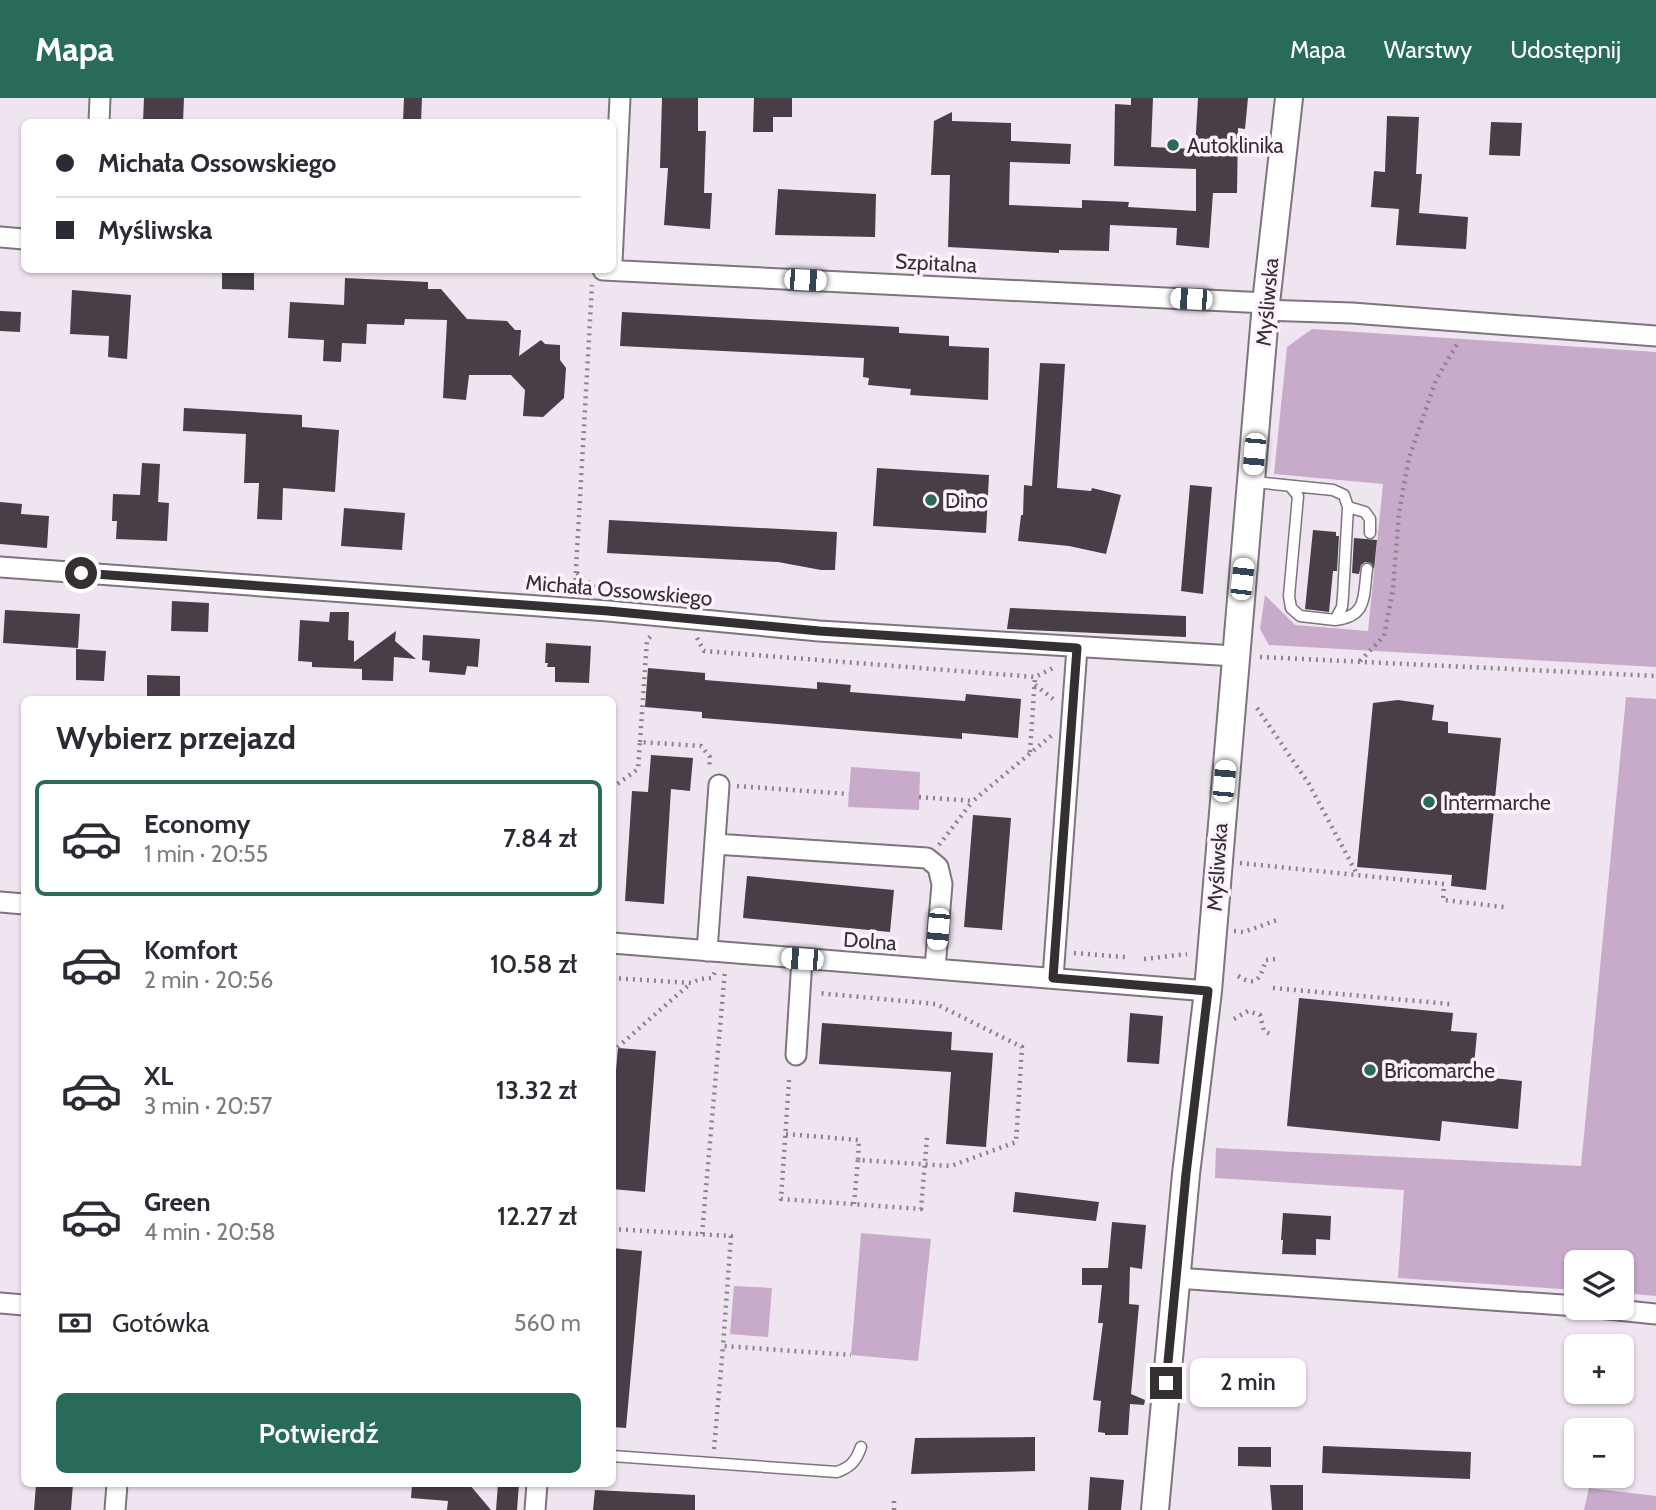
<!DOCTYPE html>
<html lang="pl">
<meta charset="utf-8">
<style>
:root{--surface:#fff;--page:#f2f2f3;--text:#2b2b33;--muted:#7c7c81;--line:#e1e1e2;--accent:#296b5b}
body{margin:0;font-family:Cabin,sans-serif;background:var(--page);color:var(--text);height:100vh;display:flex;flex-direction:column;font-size:26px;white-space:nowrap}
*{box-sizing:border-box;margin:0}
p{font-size:23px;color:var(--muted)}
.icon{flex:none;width:38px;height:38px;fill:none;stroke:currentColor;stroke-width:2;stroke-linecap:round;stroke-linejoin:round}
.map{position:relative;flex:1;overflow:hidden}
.drawer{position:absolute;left:21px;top:598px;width:595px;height:791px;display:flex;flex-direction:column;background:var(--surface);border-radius:10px;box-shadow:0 2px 5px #0004}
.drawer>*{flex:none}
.hud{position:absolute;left:21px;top:21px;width:595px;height:154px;border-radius:10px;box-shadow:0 2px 5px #0004;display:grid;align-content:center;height:154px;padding:0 35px;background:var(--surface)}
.tools{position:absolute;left:1564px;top:1152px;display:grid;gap:14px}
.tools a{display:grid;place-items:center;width:70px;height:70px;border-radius:10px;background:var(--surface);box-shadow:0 2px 5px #0004;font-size:35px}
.end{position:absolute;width:32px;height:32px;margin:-16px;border:9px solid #332f33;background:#fff;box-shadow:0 0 0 4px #fff}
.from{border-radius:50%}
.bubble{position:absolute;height:49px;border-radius:10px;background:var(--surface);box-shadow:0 2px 5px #0004;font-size:23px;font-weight:600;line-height:49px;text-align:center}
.car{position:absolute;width:21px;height:42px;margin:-21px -10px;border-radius:9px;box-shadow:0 0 5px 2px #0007;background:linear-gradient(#fff 24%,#345 0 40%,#fff 0 76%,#345 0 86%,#fff 0)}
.hud b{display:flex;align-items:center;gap:24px;height:66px;font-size:26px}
.hud b+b{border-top:2px solid var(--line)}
.hud i{width:18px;height:18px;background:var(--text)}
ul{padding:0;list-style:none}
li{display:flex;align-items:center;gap:21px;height:116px;margin:0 14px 10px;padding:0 21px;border:4px solid transparent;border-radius:10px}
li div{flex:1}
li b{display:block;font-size:26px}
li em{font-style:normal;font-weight:600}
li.selected{border-color:var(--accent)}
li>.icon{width:63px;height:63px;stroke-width:1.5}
h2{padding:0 35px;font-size:32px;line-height:84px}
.pay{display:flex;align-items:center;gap:18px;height:77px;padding:0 35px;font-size:26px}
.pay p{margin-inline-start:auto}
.action{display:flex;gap:14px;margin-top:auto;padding:14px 35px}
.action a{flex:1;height:80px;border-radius:10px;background:var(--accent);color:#fff;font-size:28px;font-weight:600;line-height:80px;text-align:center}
header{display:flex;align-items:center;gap:42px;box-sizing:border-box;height:98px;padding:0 35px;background:var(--accent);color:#fff}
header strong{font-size:33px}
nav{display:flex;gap:38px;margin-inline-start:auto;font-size:24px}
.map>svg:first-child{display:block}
.green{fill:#c8aaca}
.building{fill:#473e47}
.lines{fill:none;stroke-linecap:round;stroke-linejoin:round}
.lane-casing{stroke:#7d747e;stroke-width:13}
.street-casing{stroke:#7d747e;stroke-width:23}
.secondary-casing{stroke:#7d747e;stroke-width:30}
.path{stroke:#8a838a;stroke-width:4.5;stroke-dasharray:2 5;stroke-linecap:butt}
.lane{stroke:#fff;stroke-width:10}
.street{stroke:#fff;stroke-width:19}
.secondary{stroke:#fff;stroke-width:26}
.route{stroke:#332f33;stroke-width:9}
.poi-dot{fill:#296b5b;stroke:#fdf2fd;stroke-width:2.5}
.labels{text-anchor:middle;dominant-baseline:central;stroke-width:7;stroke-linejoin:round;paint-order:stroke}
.poi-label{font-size:21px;fill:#332f33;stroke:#fdf2fd;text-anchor:start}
.street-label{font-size:21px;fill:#332f33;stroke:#fdf2fd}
</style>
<header>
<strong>Mapa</strong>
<nav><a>Mapa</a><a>Warstwy</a><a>Udostępnij</a></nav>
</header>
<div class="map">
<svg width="1656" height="1412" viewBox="0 0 1656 1412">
<rect width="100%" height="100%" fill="#efe5f0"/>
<path class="green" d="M 1312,231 L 1656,254 L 1656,569 L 1269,547 L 1260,531 L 1265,497 L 1295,527 L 1368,533 L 1383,386 L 1274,376 L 1287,249 Z
M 1626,599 L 1656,601 L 1656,1198 L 1622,1195 L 1622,1164 L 1577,1164 L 1577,1192 L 1398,1180 L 1404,1092 L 1215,1080 L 1216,1050 L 1581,1068 Z
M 851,669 L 920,674 L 919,712 L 848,709 Z
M 861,1135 L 931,1141 L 918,1263 L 851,1257 Z
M 734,1188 L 772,1190 L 768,1239 L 730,1236 Z
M 1589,1390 L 1656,1398 L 1656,1412 L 1584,1412 Z"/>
<path class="building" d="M 144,0 L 184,0 L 183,24 L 143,24 Z
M 404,0 L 422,0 L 421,24 L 403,24 Z
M 662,0 L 698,0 L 698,33 L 706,33 L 704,95 L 712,95 L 710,131 L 664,127 L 668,70 L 660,70 Z
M 754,0 L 792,0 L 792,19 L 773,19 L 773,34 L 753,34 Z
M 1131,0 L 1153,0 L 1151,49 L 1195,51 L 1198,0 L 1248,0 L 1245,31 L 1238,30 L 1237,95 L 1213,95 L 1209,150 L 1176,147 L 1177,130 L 1110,127 L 1109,153 L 1059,152 L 1059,155 L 948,149 L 950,77 L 931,77 L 934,23 L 952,14 L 952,23 L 1011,25 L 1011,43 L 1071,46 L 1070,66 L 1010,64 L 1009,107 L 1082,110 L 1082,102 L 1129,104 L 1128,109 L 1196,113 L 1196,71 L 1114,68 L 1115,6 L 1131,7 Z
M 1387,18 L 1419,19 L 1416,76 L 1422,76 L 1419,115 L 1468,119 L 1466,151 L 1396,147 L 1399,111 L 1371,109 L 1374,73 L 1385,74 Z
M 1491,24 L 1522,25 L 1520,58 L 1489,57 Z
M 778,91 L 876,96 L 875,139 L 775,137 Z
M 222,172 L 254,174 L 254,192 L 222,191 Z
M 345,180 L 428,184 L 428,191 L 441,191 L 467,221 L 507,223 L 515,232 L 521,232 L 519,258 L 541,242 L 545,246 L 560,247 L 560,262 L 566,270 L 564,300 L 543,319 L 523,318 L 525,292 L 511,277 L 469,277 L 466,302 L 443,300 L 447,222 L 405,221 L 404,227 L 367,226 L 366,246 L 342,245 L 341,264 L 323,263 L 324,242 L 288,240 L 290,204 L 344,207 Z
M 72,192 L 131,197 L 127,261 L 108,259 L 109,238 L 70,236 Z
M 0,213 L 21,214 L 20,234 L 0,233 Z
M 622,214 L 899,229 L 899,235 L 949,238 L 949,248 L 989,250 L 988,302 L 910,297 L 911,291 L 868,287 L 869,280 L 863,279 L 864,260 L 620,248 Z
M 1040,265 L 1065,266 L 1057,390 L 1091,393 L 1092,390 L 1121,397 L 1106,456 L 1069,448 L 1018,443 L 1021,417 L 1023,417 L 1024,387 L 1032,388 Z
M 184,310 L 302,317 L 302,329 L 339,332 L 335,394 L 283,390 L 282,422 L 257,421 L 259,385 L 244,385 L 246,336 L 183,333 Z
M 142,365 L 160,366 L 158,404 L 169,405 L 167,443 L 116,441 L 117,423 L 112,423 L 113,396 L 140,397 Z
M 877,370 L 989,377 L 986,435 L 873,428 Z
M 1190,387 L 1212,389 L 1203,496 L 1181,493 Z
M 0,404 L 22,406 L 21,416 L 49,418 L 47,450 L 0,446 Z
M 344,410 L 405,415 L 402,452 L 341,448 Z
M 609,422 L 837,434 L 835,472 L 821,472 L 778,464 L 607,455 Z
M 1313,432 L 1336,434 L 1336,438 L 1339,438 L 1337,473 L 1333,473 L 1329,514 L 1305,511 Z
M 1354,440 L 1377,442 L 1374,471 L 1371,465 L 1365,464 L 1361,467 L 1359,476 L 1352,475 Z
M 172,503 L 209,505 L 208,534 L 171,533 Z
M 1010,510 L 1186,518 L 1186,539 L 1007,531 Z
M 5,512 L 80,516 L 78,550 L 3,545 Z
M 330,514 L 349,514 L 348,542 L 354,543 L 354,564 L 396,533 L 395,543 L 416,561 L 394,559 L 393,583 L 362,582 L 362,571 L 312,569 L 312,564 L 298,563 L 300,522 L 329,524 Z
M 423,537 L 480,541 L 478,569 L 467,568 L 465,577 L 429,574 L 430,563 L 422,562 Z
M 546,545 L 591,548 L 589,585 L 555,584 L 555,569 L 547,569 L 548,565 L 545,565 Z
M 76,551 L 106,553 L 104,583 L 76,582 Z
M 648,570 L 705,575 L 705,582 L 817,591 L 817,584 L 851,587 L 850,594 L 965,603 L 966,596 L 1021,601 L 1018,640 L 962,635 L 962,641 L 702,620 L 702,614 L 645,609 Z
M 147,577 L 180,578 L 180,602 L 147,602 Z
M 1398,602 L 1434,607 L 1432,622 L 1448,624 L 1448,635 L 1501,640 L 1486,792 L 1451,788 L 1452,777 L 1357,769 L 1373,605 Z
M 651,657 L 693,660 L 690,693 L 671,691 L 664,806 L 625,803 L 632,693 L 648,694 Z
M 973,717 L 1011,720 L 1002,832 L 964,829 Z
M 747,778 L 894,792 L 890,834 L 743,820 Z
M 1299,900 L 1453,915 L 1451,933 L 1477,935 L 1473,978 L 1522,983 L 1518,1031 L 1442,1023 L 1440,1043 L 1287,1028 Z
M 1130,915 L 1163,918 L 1159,966 L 1127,964 Z
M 822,925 L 952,934 L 951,952 L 993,955 L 986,1049 L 946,1046 L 951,974 L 819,966 Z
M 618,950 L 656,953 L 645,1094 L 612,1091 L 612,1016 Z
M 1015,1094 L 1099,1104 L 1096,1123 L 1013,1114 Z
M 1283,1115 L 1331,1118 L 1330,1142 L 1316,1141 L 1316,1157 L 1282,1156 L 1283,1142 L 1281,1142 Z
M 1112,1124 L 1146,1127 L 1142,1171 L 1130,1169 L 1129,1206 L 1139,1207 L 1131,1296 L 1145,1302 L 1144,1307 L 1130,1306 L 1128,1337 L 1105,1337 L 1105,1335 L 1098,1334 L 1101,1303 L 1093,1302 L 1103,1225 L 1098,1225 L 1102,1187 L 1082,1187 L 1082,1170 L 1108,1170 Z
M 612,1150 L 642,1153 L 626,1330 L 612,1329 Z
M 1035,1339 L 1035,1373 L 911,1376 L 915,1340 Z
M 1323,1348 L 1471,1354 L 1470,1381 L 1322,1375 Z
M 1238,1349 L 1271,1349 L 1271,1369 L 1238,1368 Z
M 1090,1379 L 1124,1382 L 1121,1412 L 1088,1412 Z
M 36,1386 L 73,1386 L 71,1412 L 34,1412 Z
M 412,1386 L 469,1386 L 491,1412 L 447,1412 L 448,1403 L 411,1400 Z
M 498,1386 L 519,1386 L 517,1412 L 496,1412 Z
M 1270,1387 L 1303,1387 L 1303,1412 L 1272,1412 Z
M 595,1392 L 695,1397 L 695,1412 L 593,1412 Z"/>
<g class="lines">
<defs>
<path id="lane" d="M 1254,384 L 1333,392 L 1344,397 L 1348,409 L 1343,498 L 1342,509 L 1335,522 L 1300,518 L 1291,510 L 1289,498 L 1298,398 L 1290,388
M 1348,409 L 1365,414 L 1370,421 L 1370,435
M 1335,522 C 1368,518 1363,499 1367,471
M 612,1358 L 837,1374 C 851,1369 856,1363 861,1349"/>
<path id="street" d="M 99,24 L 100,0
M 0,139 L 24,141
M 612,164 L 620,0
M 603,172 L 1266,205
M 1266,212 L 1352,215 L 1656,238
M 0,469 L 608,513 L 819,533 L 1235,558
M 715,746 L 927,760 L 938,769 L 942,786 L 935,870
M 0,804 L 24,806
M 612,845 L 1208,893
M 707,853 L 719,687
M 1053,880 L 1077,550
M 796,957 L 802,861
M 1176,1180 L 1577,1208
M 0,1205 L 24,1207
M 1588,1209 L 1656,1216
M 115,1412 L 117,1386
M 535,1412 L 537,1386"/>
<path id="secondary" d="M 1155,1412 L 1186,1076 L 1208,893 L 1266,205 L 1289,0"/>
</defs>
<use href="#lane" class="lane-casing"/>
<use href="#street" class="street-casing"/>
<use href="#secondary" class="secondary-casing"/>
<path class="path" d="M 577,475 L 597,491
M 575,489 L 592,187
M 697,540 L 704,553 L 1035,579 L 1055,569
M 1260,559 L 1656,578
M 1360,563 L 1384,538 L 1393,491 L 1399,414 L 1409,360 L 1436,282 L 1459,243
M 1035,587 L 1053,601
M 1257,610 L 1309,686 L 1357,776
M 640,644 L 647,542 L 653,536
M 1030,654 L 1035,579
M 737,688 L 849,696
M 612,690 L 638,671 L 640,644 L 701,648 L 710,659 L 709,671
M 919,699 L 973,703 L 1052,637
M 939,747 L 972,704
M 1240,765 L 1444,786 L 1443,802 L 1504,809
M 1234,833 L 1244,834 L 1277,822
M 1074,855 L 1125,859
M 1144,861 L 1187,856
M 1238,878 C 1257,890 1260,880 1266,862 L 1275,861
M 612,880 L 691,885 L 700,881 L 712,880 L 716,872
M 1273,890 L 1450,906
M 1234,921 L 1248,913 L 1260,917 L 1264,933 L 1270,936
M 612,954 L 691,885
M 789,982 L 781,1101 L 921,1111 L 927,1039
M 786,1036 L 859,1042 L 858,1062 L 951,1068 L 1016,1044 L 1022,949 L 936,906 L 818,895
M 854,1106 L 858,1062
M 612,1131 L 731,1138 L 723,1248
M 702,1136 L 725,872
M 714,1351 L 723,1248 L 851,1257
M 894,1412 L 894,1400"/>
<use href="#lane" class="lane"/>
<use href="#street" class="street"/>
<use href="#secondary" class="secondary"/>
</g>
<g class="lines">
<path class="route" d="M 81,475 L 608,513 L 819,533 L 1077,550 L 1053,880 L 1208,893 L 1186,1076 L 1166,1285"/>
</g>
<g class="poi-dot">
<circle cx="1173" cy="47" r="7"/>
<circle cx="931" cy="402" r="7"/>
<circle cx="1429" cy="704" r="7"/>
<circle cx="1370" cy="972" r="7"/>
</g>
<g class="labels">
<g class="poi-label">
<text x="1187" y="47">Autoklinika</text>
<text x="945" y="402">Dino</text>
<text x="1443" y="704">Intermarche</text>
<text x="1384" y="972">Bricomarche</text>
</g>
<g class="street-label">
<text transform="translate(936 165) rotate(3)">Szpitalna</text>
<text transform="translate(1267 204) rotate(-85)">Myśliwska</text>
<text transform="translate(619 492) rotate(5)">Michała Ossowskiego</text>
<text transform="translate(1217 769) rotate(-86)">Myśliwska</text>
<text transform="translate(870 843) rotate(4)">Dolna</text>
</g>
</g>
</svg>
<div class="tools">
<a><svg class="icon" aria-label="layers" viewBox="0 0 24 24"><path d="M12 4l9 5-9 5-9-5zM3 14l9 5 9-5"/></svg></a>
<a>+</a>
<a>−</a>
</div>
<i class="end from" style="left:81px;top:475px"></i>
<i class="end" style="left:1166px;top:1285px"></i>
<div class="bubble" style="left:1190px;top:1260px;width:116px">2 min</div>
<i class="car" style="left:805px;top:182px;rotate:93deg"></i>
<i class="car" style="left:1191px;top:201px;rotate:273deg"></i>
<i class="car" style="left:1254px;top:356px;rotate:185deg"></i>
<i class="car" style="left:1242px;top:481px;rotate:6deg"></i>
<i class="car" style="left:1224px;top:683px;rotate:5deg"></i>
<i class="car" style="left:938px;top:831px;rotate:185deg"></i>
<i class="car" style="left:802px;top:861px;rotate:274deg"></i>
<div class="hud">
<b><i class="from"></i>Michała Ossowskiego</b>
<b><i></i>Myśliwska</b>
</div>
<section class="drawer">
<h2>Wybierz przejazd</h2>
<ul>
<li class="selected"><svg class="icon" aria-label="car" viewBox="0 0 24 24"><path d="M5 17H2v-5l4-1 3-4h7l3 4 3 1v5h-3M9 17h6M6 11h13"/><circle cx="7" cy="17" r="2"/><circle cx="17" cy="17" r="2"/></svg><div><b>Economy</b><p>1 min · 20:55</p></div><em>7.84 zł</em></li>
<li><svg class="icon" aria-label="car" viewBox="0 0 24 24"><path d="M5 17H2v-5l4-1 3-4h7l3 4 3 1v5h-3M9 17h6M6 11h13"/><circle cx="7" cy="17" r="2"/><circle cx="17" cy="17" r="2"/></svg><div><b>Komfort</b><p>2 min · 20:56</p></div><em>10.58 zł</em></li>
<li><svg class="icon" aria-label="car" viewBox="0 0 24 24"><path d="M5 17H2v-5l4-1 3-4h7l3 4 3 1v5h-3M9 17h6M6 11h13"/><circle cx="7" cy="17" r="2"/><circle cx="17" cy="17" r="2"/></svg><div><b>XL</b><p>3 min · 20:57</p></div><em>13.32 zł</em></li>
<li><svg class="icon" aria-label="car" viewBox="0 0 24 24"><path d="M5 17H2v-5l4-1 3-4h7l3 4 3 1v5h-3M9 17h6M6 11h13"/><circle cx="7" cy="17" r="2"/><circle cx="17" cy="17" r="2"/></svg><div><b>Green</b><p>4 min · 20:58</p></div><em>12.27 zł</em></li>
</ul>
<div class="pay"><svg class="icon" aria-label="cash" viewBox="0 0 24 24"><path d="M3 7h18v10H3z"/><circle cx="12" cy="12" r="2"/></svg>Gotówka<p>560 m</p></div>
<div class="action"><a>Potwierdź</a></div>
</section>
</div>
